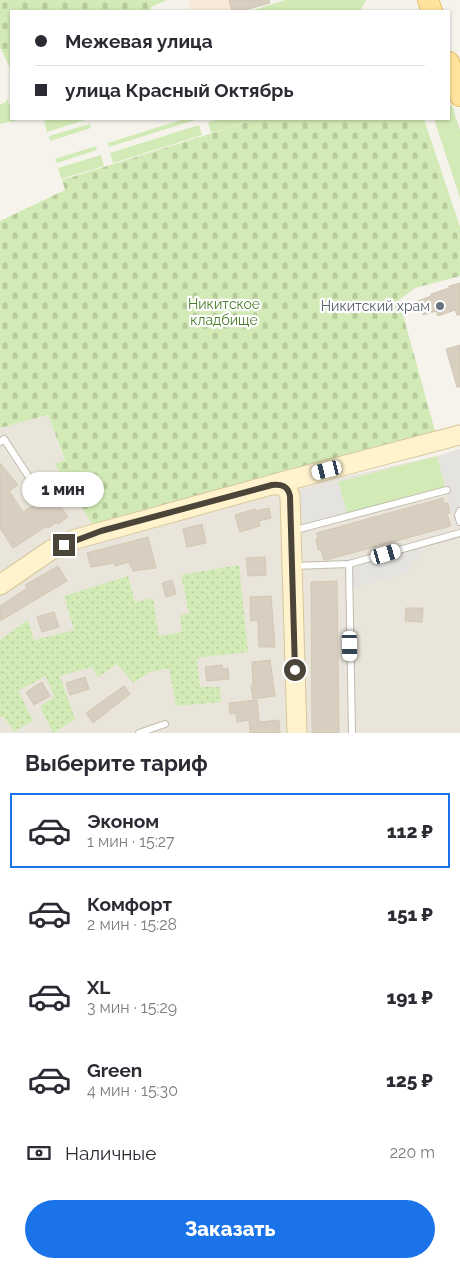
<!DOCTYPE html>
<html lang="ru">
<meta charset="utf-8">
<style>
:root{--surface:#fff;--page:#f7f7f7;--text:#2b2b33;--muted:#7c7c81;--line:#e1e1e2;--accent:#1a73e8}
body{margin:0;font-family:Raleway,sans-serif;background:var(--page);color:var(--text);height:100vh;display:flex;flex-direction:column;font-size:19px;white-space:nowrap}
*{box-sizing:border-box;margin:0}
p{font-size:16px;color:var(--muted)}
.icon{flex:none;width:28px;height:28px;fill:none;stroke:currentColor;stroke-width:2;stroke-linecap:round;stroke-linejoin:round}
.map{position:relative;height:733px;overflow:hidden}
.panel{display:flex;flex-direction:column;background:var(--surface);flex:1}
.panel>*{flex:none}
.hud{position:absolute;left:10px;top:10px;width:440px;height:110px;border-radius:0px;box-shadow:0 1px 4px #0004;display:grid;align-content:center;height:110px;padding:0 25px;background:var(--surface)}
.end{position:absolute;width:22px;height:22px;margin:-11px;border:6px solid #4b4439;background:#fff;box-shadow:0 0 0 2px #fff}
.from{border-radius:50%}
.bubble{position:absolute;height:35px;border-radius:18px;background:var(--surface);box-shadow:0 1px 4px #0004;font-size:16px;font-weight:800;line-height:35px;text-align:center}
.car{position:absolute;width:15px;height:30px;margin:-15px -8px;border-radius:6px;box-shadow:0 0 4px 1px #0007;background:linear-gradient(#fff 24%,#345 0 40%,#fff 0 76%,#345 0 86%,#fff 0)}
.hud b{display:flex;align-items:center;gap:18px;height:48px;font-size:19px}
.hud b+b{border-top:1px solid var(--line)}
.hud i{width:12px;height:12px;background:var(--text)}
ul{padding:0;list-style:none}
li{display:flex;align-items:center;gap:15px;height:75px;margin:0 10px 8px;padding:0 15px;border:2px solid transparent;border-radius:0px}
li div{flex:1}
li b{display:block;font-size:19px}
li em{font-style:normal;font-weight:800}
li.on{border-color:var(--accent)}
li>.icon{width:45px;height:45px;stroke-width:1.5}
h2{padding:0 25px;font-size:22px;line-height:60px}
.pay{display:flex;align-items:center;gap:12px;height:55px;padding:0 25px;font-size:19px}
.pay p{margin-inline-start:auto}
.primary-button{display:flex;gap:10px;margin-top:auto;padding:10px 25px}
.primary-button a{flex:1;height:58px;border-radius:30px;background:var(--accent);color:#fff;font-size:20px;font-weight:800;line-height:58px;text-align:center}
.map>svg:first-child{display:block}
.residential{fill:#eae5da}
.commercial{fill:#f7ead8}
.green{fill:#d2eab5}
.cemetery{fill:url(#cemetery-stones)}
.garden{fill:url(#garden-dots)}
.parking{fill:#e5e3e0}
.building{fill:#d8cfc1;stroke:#d3c7b4}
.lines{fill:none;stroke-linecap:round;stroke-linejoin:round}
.lane-casing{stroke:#c2bbae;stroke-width:8}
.secondary-casing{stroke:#d6c79b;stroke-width:21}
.primary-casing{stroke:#e6c16a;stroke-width:22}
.lane{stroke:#fff;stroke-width:6}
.secondary{stroke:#fff3cd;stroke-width:19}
.primary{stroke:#ffe39c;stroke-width:20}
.route{stroke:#4b4439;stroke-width:6}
.worship-dot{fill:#6b7280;stroke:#fff;stroke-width:2}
.labels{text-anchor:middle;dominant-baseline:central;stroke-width:4.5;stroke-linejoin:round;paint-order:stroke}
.park-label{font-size:14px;fill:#4a7f2a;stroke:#fff}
.worship-label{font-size:14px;fill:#5b616d;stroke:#fff;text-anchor:end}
</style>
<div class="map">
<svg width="460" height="733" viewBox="0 0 460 733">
<defs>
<pattern id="cemetery-stones" width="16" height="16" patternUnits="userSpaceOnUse" patternTransform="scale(1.25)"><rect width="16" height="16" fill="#d2eab5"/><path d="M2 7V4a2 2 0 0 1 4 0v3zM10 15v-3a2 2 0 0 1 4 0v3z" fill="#b6ca9c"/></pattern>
<pattern id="garden-dots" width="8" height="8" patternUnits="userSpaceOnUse" patternTransform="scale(1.25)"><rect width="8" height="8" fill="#d2eab5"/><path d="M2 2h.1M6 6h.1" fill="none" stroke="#b6ca9c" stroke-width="1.8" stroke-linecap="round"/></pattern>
</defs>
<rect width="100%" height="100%" fill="#f6f3ec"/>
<path class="residential" d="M 48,415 L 65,461 L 56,464 L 95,529 L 0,578 L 0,428 Z
M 437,456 L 460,523 L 460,733 L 0,733 L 0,594 L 56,555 L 104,538 L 277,492 Z"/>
<path class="commercial" d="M 188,0 L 269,0 L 269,2 L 241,11 L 191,11 Z"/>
<path class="green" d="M 285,0 L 366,0 L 360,11 L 251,11 Z
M 7,99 L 11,108 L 11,119 L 18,120 L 0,124 L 0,104 L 5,103 Z
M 452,105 L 460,130 L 460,198 L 434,119 L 449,119 L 449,106 Z
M 50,119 L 88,119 L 47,132 L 44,121 Z
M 184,119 L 195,119 L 195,120 L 109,147 L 108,143 Z
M 220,119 L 258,119 L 211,133 L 208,122 Z
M 419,119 L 424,119 L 460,227 L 460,241 Z
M 90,124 L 91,128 L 50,141 L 49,136 Z
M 199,125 L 202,135 L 113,163 L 110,153 Z
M 96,146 L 97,150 L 57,163 L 55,159 Z
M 101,155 L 104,166 L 61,179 L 58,168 Z
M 437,456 L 447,490 L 348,516 L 338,482 Z"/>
<path class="cemetery" d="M 0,0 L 167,0 L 151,7 L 150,11 L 11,11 L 11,70 L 0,47 Z
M 258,119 L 419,119 L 460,241 L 460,276 L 415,288 L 399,300 L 436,435 L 95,529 L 55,464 L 65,460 L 48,415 L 0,428 L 0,221 L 65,190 L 62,180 Z"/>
<path class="garden" d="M 239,565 L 248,652 L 197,658 L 200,687 L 220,687 L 221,702 L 176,706 L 169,668 L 150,672 L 133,683 L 117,664 L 98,677 L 92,667 L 60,676 L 75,719 L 53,733 L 40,706 L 55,697 L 45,676 L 18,691 L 33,720 L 14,732 L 3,716 L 0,718 L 0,640 L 28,620 L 34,640 L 74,630 L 64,596 L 128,576 L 135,602 L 153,598 L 159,636 L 182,632 L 180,615 L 189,614 L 181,575 Z"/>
<path class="parking" d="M 460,449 L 460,523 L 455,524 L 437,456 Z
M 338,482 L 348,516 L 291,531 L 289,493 Z
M 420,545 L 423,552 L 405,574 L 351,589 L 350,565 Z"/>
<path class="building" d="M 229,0 L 269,0 L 270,3 L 241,11 L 232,11 Z
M 460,283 L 460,315 L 457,315 L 455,310 L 438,316 L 436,311 L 423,315 L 418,301 L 431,296 L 431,294 L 449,288 L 449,286 Z
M 460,345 L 460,387 L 457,387 L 446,349 Z
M 0,463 L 18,485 L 9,491 L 23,512 L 52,493 L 68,517 L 58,524 L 57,522 L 48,528 L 47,526 L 13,548 L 0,528 Z
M 443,498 L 444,504 L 448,503 L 450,513 L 447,514 L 451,526 L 326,560 L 324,560 L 321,549 L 318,550 L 316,539 L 318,539 L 317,533 Z
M 269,508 L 271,518 L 259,521 L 260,526 L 240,532 L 235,515 L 255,509 L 256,511 Z
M 202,524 L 206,543 L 187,547 L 183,529 Z
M 148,537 L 156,568 L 133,571 L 129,562 L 115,566 L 114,563 L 91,567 L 87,553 Z
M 265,557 L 266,575 L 248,576 L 246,558 Z
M 58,566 L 67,581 L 0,621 L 0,606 L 27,588 L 25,585 Z
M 172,580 L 176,594 L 166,597 L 162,583 Z
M 337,581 L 339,733 L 312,733 L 311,582 Z
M 271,596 L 275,647 L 259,647 L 258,620 L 251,621 L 250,597 Z
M 406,608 L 423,608 L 422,622 L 405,621 Z
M 54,612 L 59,627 L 42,632 L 37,617 Z
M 270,660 L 275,696 L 253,699 L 251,686 L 253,685 L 252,662 Z
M 222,665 L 223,669 L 228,668 L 229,679 L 207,681 L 205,667 Z
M 85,677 L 89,689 L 70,695 L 66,683 Z
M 42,682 L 50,696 L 34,705 L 26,692 Z
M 124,686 L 130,694 L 93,723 L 86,713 Z
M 257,700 L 259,722 L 279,720 L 280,733 L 250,733 L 249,720 L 237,722 L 236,713 L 230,714 L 229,703 Z"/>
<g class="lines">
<defs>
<path id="lane" d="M 0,442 L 4,439 L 38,491
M 460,511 L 458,515 L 460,522
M 292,531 L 447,490
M 349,564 L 352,733
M 293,566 L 349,564 L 460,533
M 139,733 L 165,724"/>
<path id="secondary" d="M 272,485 C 282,484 287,486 290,496 L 297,733
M 0,585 L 51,550 L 76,539 L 289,480 L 460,435"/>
<path id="primary" d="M 428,0 L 432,11
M 449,62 L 460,96"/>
</defs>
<use href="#lane" class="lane-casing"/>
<use href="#secondary" class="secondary-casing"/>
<use href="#primary" class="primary-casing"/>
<use href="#lane" class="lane"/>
<use href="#secondary" class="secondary"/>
<use href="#primary" class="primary"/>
</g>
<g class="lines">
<path class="route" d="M 64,545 L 101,531 L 272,485 C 282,484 288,486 290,496 L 295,670"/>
</g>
<circle class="worship-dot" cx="440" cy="306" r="5"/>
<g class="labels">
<g class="park-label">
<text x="224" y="304">Никитское<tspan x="224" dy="16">кладбище</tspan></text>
</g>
<g class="worship-label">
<text x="430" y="306">Никитский храм</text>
</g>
</g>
</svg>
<i class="end from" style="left:295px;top:670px"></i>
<i class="end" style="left:64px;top:545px"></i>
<div class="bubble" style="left:22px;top:472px;width:82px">1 мин</div>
<i class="car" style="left:327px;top:470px;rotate:256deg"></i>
<i class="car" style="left:386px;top:554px;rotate:74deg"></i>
<i class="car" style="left:350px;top:646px;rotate:179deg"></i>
<div class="hud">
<b><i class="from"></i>Межевая улица</b>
<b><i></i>улица Красный Октябрь</b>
</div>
</div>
<section class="panel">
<h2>Выберите тариф</h2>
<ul>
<li class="on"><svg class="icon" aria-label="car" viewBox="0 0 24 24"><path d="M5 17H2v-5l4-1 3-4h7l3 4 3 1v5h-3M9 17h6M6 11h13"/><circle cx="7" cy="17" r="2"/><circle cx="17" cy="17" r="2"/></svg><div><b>Эконом</b><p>1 мин · 15:27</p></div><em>112 ₽</em></li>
<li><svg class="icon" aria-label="car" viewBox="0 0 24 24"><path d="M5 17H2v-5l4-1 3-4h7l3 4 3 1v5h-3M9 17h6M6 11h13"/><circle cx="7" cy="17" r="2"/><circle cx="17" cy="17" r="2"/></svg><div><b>Комфорт</b><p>2 мин · 15:28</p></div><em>151 ₽</em></li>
<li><svg class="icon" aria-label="car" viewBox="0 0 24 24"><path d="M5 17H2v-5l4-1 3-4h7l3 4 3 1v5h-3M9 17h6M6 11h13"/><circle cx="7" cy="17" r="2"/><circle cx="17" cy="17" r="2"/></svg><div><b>XL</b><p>3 мин · 15:29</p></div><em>191 ₽</em></li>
<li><svg class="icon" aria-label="car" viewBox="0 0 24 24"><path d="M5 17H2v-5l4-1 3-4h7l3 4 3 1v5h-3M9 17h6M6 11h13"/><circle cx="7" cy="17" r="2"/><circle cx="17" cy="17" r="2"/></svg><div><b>Green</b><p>4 мин · 15:30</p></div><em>125 ₽</em></li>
</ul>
<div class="pay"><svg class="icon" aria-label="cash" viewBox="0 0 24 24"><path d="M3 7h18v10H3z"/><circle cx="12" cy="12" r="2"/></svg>Наличные<p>220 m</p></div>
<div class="primary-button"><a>Заказать</a></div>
</section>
